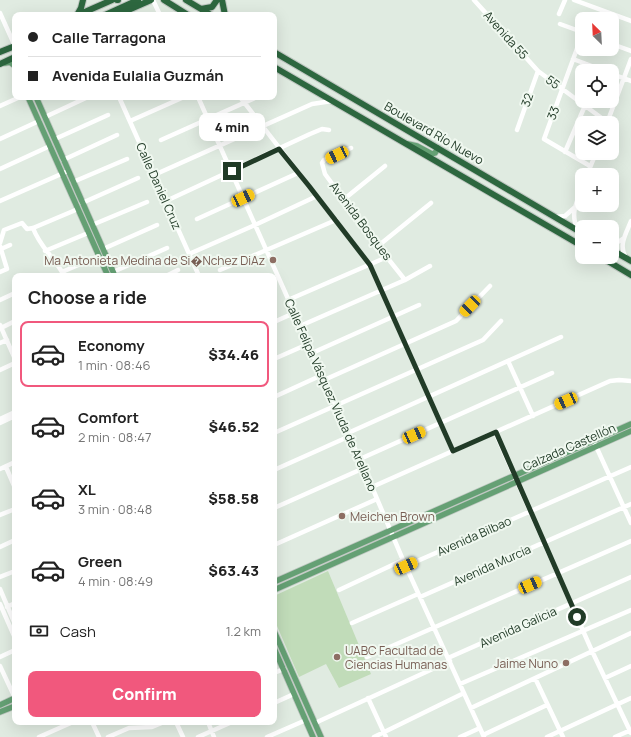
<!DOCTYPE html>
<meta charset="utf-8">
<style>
:root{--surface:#fff;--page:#f2f2f2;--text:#222;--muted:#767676;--line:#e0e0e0;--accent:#f1587d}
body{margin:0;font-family:Manrope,sans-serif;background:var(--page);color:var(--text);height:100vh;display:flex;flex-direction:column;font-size:15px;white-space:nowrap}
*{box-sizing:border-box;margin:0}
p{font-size:13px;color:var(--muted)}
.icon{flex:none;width:22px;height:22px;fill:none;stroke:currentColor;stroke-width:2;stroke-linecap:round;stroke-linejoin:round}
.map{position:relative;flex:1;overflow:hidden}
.sheet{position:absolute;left:12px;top:273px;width:265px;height:452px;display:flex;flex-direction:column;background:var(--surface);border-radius:8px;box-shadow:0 4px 16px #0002}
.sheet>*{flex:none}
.top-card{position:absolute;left:12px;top:12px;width:265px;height:88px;border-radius:8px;box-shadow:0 4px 16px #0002;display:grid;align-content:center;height:88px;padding:0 16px;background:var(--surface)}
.needle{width:26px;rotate:336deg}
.controls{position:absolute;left:575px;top:12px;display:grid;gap:8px}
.controls a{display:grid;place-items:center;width:44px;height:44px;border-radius:8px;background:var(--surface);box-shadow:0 4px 16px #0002;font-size:20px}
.end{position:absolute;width:18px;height:18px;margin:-9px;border:5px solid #213b27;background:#fff;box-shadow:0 0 0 2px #fff}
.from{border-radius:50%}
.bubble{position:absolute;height:28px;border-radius:8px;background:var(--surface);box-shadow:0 4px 16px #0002;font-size:13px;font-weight:800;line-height:28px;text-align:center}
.car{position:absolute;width:12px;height:24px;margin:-12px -6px;border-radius:5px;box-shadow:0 0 3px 1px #0007;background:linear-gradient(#f5c518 24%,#345 0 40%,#f5c518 0 76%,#345 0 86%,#f5c518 0)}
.top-card b{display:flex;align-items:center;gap:14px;height:38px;font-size:15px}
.top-card b+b{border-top:1px solid var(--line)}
.top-card i{width:10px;height:10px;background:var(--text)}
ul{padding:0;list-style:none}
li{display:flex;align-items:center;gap:12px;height:66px;margin:0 8px 6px;padding:0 8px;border:2px solid transparent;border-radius:8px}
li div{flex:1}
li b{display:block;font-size:15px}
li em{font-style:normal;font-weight:800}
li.active{border-color:var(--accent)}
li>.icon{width:36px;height:36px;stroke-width:1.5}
h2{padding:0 16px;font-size:18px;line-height:48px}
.pay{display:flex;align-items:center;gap:10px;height:44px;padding:0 16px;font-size:15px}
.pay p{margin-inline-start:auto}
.action{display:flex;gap:8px;margin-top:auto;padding:8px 16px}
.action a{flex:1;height:46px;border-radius:8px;background:var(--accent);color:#fff;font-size:16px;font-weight:800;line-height:46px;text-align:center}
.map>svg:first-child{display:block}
.green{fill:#c1dcb9}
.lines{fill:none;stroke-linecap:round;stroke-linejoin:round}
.major-casing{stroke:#c1c8c3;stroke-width:7}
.highway-casing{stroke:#c1c8c3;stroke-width:8}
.minor{stroke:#fff;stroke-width:4.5}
.major{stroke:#65a074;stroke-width:5.5}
.highway{stroke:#2d673f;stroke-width:6}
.route{stroke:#213b27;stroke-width:5}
.education-dot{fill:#8d6e63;stroke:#f0f8f0;stroke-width:1.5}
.labels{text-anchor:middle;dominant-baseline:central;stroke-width:4;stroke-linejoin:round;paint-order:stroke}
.street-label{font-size:12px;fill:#213b27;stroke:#f0f8f0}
.education-label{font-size:12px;fill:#785e54;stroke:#f0f8f0;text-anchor:end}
</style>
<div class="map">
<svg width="631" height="737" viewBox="0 0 631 737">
<rect width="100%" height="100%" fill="#e0ebe1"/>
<path class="green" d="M 328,571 L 371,674 L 339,688 L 326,664 L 299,677 L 274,619 L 274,596 Z"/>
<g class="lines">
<defs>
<path id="major" d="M 5,63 L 10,62 L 15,66
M 28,97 L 108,276
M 36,97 L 115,276
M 408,144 L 417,146 L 432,154 L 435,153 L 438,148
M 274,582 L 631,424
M 274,590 L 631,431
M 274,631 L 321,737
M 274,648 L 313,737
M 0,705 L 15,698
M 0,712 L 15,706"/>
<path id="highway" d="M 117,0 L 118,0
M 164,0 L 188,15
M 186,0 L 211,15
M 222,0 L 225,15
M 201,9 L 212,7 L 217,0
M 77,15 L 81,8 L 83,0
M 78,15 L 112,0
M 105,15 L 138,0
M 117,15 L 151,0
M 0,52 L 15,46
M 274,52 L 582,233
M 0,64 L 15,57
M 274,67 L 582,246
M 612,250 L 631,261
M 601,257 L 631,275"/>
</defs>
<use href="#major" class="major-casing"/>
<use href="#highway" class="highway-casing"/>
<path class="minor" d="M 153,0 L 160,15
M 474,0 L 538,71 L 607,122
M 574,0 L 631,21
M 0,13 L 14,44
M 559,14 L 565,0
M 560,24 L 582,32
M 582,35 L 544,139 L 590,166
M 612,44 L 631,51
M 573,59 L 605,71
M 612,74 L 631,81
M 119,97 L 199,276
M 198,97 L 372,487 L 403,560 L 484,737
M 240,97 L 370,265 L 453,451
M 0,106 L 20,97
M 45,117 L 88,97
M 130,121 L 184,97
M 607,123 L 631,59
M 517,130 L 538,71
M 0,139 L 39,121
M 55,139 L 108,115
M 161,140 L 257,97
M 351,148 L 324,160 L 322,163 L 325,174 L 378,246 L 405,280
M 565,152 L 587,101
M 63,160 L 117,135
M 0,169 L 50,146
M 154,175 L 312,104 L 332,101
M 587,175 L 596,153
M 73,182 L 127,159
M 343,200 L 385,166
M 0,201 L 68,171
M 166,201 L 310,134 L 322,129 L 329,130
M 82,203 L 138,178
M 555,217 L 565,216 L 574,208
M 197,219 L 298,173
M 92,225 L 147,202
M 33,228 C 39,245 53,257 62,272 L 99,256
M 578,230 C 570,215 576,203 582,188
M 0,243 L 4,230 L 22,223 L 27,229 L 33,228 L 78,209
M 0,246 L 7,269 L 0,272
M 378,246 L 431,203
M 612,246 L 624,238
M 1,249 L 10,245
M 103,249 L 157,225
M 45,251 L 88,233
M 189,254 L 255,225 L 317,196
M 626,258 C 618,245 626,234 631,221
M 220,270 L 336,220
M 113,272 L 167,248
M 166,276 L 178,270
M 0,300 L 15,293
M 288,300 L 387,257
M 274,322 L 294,313
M 0,325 L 15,359
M 300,326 L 405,280 L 430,266
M 1,328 L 15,321
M 0,343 L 7,340
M 312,353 L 419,305
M 274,359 L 308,344
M 508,361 L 533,416
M 0,370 L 15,363
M 324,380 L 456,321 L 490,286
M 274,397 L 322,375
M 0,419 L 15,412
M 0,423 L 15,416
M 495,432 L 592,651 L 631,733
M 274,433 L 483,340 L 501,321
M 348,433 L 561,337
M 595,444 L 631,523
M 360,459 L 552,373
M 6,467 L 15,488
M 0,469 L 15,462
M 274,470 L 350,436
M 372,487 L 610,381 L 619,380 L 631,381
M 274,508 L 364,468
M 0,515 L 15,509
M 274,545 L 377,499
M 0,547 L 15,540
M 406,566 L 631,467
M 0,577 L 15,571
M 0,589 L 15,624
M 339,590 L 403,560
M 420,597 L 631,504
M 0,604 L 15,638
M 7,607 L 15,603
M 352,623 L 418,594
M 0,657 L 15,650
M 367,657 L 631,541
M 448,658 L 631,577
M 0,666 L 15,698
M 274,673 L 284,669
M 535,678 L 563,737
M 605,678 L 631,666
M 460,684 L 631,610
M 368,698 L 386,737
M 274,703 L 294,694
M 471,708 L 631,633
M 92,722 L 99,737
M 176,722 L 183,737
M 208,722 L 214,737
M 315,723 L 450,661
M 483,735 L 547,705
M 39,737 L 73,722
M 108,737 L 129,728 L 152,727 L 164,722
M 198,737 L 232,722
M 267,737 L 306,720
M 374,737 L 464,693
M 460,737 L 480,728
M 547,737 L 631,698
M 615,737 L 631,730"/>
<use href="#major" class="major"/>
<use href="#highway" class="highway"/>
</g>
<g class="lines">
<path class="route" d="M 232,171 L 279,149 L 309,186 L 370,265 L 453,451 L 496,432 L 577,617"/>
</g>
<g class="education-dot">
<circle cx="273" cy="260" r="4"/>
<circle cx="342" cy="516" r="4"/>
<circle cx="337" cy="657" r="4"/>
<circle cx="566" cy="663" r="4"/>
</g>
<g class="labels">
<g class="street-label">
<text transform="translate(506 35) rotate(48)">Avenida 55</text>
<text transform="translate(553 82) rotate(37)">55</text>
<text transform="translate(527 100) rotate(-71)">32</text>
<text transform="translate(553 113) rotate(-69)">33</text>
<text transform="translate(434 133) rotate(30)">Boulevard Río Nuevo</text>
<text transform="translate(159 186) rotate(66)">Calle Daniel Cruz</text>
<text transform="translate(361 221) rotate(53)">Avenida Bosques</text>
<text transform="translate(331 395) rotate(66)">Calle Felipa Vásquez Viuda de Arellano</text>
<text transform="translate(569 447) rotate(-24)">Calzada Castellón</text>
<text transform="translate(474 536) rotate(-24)">Avenida Bilbao</text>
<text transform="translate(492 565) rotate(-24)">Avenida Murcia</text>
<text transform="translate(518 627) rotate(-24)">Avenida Galicia</text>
</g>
<g class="education-label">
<text x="265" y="260">Ma Antonieta Medina de Si�Nchez DiAz</text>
<text x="350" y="516" text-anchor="start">Meichen Brown</text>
<text x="345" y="650" text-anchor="start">UABC Facultad de<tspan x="345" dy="14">Ciencias Humanas</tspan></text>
<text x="558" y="663">Jaime Nuno</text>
</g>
</g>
</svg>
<div class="controls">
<a><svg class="needle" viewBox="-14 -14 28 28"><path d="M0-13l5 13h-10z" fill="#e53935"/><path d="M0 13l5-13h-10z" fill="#767676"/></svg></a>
<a><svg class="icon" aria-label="locate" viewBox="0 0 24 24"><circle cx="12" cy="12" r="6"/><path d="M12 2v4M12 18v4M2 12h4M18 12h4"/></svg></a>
<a><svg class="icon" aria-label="layers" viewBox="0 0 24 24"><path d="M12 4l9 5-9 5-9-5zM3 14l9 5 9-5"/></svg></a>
<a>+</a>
<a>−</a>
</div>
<i class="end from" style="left:577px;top:617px"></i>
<i class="end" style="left:232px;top:171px"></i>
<div class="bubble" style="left:199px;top:113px;width:66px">4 min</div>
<i class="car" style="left:337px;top:155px;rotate:245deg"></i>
<i class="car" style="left:243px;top:198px;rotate:65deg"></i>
<i class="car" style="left:470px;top:306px;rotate:224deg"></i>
<i class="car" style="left:566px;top:401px;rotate:246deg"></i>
<i class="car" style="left:414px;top:435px;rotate:66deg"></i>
<i class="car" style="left:406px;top:566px;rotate:66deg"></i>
<i class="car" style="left:530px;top:585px;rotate:66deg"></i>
<div class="top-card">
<b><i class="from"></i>Calle Tarragona</b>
<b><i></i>Avenida Eulalia Guzmán</b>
</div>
<section class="sheet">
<h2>Choose a ride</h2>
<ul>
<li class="active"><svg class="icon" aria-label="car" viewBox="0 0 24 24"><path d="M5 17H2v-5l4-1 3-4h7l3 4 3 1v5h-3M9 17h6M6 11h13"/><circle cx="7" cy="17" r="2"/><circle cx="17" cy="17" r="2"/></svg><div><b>Economy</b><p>1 min · 08:46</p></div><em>$34.46</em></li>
<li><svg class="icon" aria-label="car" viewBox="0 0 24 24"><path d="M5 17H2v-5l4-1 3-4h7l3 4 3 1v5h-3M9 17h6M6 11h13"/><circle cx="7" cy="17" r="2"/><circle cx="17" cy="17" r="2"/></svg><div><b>Comfort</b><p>2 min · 08:47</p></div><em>$46.52</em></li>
<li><svg class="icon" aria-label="car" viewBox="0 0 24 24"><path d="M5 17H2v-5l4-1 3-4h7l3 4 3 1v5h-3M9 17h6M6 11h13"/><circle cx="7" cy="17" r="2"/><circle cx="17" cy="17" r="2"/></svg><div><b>XL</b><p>3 min · 08:48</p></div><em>$58.58</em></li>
<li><svg class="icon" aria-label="car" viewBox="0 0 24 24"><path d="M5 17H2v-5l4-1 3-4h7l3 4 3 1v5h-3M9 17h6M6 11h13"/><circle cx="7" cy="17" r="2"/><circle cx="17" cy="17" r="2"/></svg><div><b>Green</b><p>4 min · 08:49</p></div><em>$63.43</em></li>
</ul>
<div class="pay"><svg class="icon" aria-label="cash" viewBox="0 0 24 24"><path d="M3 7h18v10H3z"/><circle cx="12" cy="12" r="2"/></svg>Cash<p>1.2 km</p></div>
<div class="action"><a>Confirm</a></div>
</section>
</div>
